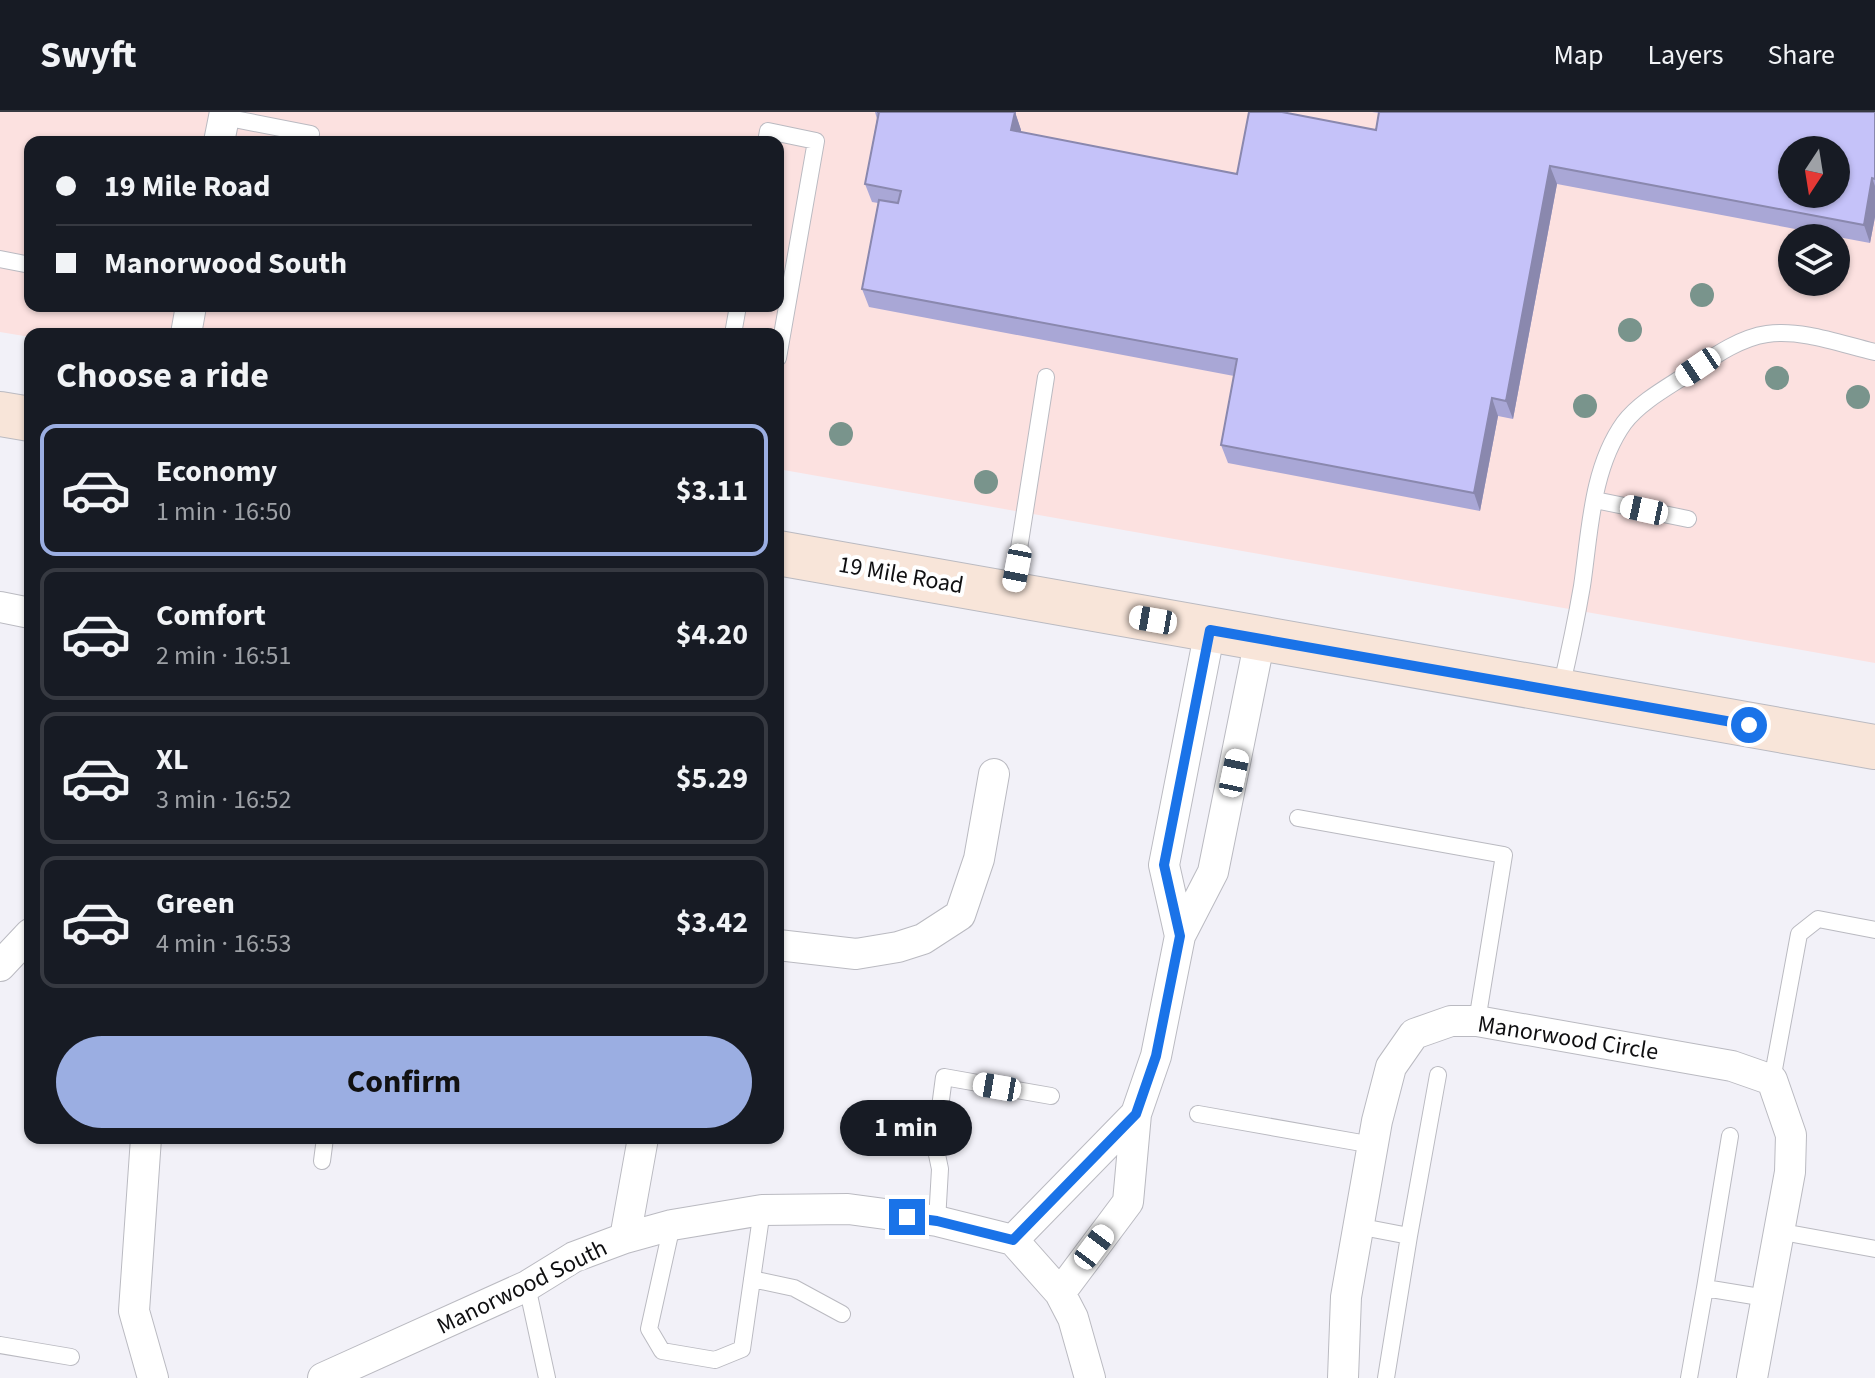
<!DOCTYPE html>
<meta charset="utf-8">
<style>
:root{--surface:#171b24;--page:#242831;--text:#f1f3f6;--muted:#9ea1a6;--line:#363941;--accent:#9baee2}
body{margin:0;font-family:"Source Sans 3",sans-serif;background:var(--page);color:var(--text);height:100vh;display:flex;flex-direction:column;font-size:30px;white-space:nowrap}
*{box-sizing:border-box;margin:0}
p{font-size:26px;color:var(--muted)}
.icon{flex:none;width:44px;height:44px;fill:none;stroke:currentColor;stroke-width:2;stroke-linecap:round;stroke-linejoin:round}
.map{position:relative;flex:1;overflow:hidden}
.sheet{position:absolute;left:24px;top:216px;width:760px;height:816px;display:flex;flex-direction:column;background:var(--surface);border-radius:16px;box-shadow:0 2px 6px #0004}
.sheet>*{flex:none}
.banner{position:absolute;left:24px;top:24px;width:760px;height:176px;border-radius:16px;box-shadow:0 2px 6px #0004;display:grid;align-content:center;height:176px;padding:0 32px;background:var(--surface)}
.needle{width:52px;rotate:192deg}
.fabs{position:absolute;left:1778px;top:24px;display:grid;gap:16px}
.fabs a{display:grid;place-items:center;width:72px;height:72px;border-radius:50%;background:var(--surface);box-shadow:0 2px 6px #0004;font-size:40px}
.end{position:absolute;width:36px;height:36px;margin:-18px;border:10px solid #1a73e8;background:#fff;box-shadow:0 0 0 4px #fff}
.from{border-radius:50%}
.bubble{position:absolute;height:56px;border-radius:28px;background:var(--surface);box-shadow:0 2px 6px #0004;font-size:26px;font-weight:700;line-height:56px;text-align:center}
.car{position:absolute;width:24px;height:48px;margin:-24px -12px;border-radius:10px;box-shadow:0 0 6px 2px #0007;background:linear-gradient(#fff 24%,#345 0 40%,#fff 0 76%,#345 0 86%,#fff 0)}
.banner b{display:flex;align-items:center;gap:28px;height:76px;font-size:30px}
.banner b+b{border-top:2px solid var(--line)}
.banner i{width:20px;height:20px;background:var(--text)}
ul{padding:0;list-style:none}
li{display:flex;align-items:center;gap:24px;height:132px;margin:0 16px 12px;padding:0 16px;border:4px solid var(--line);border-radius:16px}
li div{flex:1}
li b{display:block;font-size:30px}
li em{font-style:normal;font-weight:700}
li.selected{border-color:var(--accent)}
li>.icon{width:72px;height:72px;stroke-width:1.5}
h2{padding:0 32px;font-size:36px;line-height:96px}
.primary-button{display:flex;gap:16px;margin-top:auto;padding:16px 32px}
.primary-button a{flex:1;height:92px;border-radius:48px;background:var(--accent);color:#111;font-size:32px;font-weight:700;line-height:92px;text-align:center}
header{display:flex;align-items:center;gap:48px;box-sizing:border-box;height:112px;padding:0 40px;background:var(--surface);border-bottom:2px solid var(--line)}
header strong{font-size:38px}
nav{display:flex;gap:44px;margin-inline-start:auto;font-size:28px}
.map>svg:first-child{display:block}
.education{fill:#fce1e0;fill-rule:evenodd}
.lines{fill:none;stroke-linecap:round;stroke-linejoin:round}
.lane-casing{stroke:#babac1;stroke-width:18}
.street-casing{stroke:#babac1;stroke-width:32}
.secondary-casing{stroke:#babac1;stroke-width:46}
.lane{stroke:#fff;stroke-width:16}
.street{stroke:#fff;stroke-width:30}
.secondary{stroke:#f8e5d9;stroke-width:44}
.tree{fill:#79948c}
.wall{fill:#a9a7d6}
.shaded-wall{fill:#8a88ae}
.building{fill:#c5c2f9;stroke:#8a88ae;stroke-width:2;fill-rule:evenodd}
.route{stroke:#1a73e8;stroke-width:10}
.labels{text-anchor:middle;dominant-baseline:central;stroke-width:8;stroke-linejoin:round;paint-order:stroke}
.street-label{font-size:24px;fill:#0f0f11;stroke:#fff}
</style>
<header>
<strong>Swyft</strong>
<nav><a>Map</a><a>Layers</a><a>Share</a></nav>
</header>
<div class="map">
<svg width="1875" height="1266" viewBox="0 0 1875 1266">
<rect width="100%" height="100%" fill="#f2f1f8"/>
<path class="education" d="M 0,0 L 1875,0 L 1875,551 L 778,357 L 778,222 L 30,222 L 30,225 L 0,220 ZM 30,30 L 778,30 L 778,194 L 30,194 ZM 1792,38 L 1836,38 L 1836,82 L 1792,82 ZM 1792,126 L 1836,126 L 1836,170 L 1792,170 Z"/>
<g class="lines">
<defs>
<path id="lane" d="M 224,5 L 311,22
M 766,30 L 768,19 L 816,29 L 778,246
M 0,147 L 30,153
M 733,222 L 738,194
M 1595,388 L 1688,407
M 1012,481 L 1046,265
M 1561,576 C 1569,542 1576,509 1582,474 C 1590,421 1591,357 1624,311 C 1639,291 1666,276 1686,263 C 1710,247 1738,226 1767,222 C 1802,217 1841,232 1875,240
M 1298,706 L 1504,743 L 1477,909
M 1772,968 L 1799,822 L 1818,807 L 1875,818
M 1198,1002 L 1373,1033
M 322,1049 L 325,1026
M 937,1109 L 940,1057 L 935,1033 L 944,965 L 1051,984
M 672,1113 L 649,1217 L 662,1239 L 715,1248 L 742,1237 L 762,1098
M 1357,1114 L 1409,1124
M 1777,1119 L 1875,1137
M 752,1167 L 794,1176 L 842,1202
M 527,1174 L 547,1266
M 1705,1176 L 1730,1024
M 0,1233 L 71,1245
M 1386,1266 L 1409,1124 L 1438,963
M 1689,1266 L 1705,1176 L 1766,1186"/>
<path id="street" d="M 219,30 L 225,0
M 186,222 L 191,194
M 0,495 L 30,501
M 1210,518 L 1164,753 L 1180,824 L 1213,760 L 1260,527
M 778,833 L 856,842 L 898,835 L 923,827 L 960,803 L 979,747 L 994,662
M 0,854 L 30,822
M 1136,1002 L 1156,944 L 1180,824
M 146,1026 L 134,1199 L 153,1266
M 625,1126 L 643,1026
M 1013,1128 L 1136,1002 L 1128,1090 L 1060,1181
M 1013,1128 L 1060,1181 L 1073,1206 L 1090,1266
M 323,1266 L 527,1174 L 574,1145 L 625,1126 L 672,1113 L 762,1098 L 848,1097 L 937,1109 L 1013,1128
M 1343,1266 L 1346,1185 L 1377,1009 L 1391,955 L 1414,922 L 1451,909 L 1477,909 L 1732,954 L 1772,968 L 1791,1023 L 1790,1060 L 1752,1266"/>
<path id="secondary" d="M 0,302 L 30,307
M 778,441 L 1875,635"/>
</defs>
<use href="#lane" class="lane-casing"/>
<use href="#street" class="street-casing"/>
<use href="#secondary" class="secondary-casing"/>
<use href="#lane" class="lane"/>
<use href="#street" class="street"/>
<use href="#secondary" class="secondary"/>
</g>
<g class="tree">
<circle cx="1702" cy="183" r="12"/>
<circle cx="1630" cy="218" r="12"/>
<circle cx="1777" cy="266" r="12"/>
<circle cx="1858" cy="285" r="12"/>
<circle cx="1585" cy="294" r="12"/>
<circle cx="841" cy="322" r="12"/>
<circle cx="986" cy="370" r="12"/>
</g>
<path class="wall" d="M 875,0 L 1015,0 L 1021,18 L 1021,20 L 1237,62 L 1376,18 L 1379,1 L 1372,0 L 1875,0 L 1875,105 L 1870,131 L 1557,72 L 1513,307 L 1498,304 L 1480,399 L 1228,351 L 1221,333 L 1234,264 L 869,195 L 862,177 L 878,91 L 872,90 L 865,72 L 877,7 Z"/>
<path class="shaded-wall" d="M 1015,0 L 1021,18 L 1018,36 L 1011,18 Z
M 1550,54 L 1557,72 L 1513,307 L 1506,289 Z
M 1872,66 L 1875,74 L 1875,105 L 1870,131 L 1864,113 Z
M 1492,286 L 1498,304 L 1480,399 L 1474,381 Z"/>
<path class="building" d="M 877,0 L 1015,0 L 1011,18 L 1237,62 L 1249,0 L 1282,0 L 1376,18 L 1379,0 L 1875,0 L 1875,67 L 1872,66 L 1864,113 L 1550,54 L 1506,289 L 1492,286 L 1474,381 L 1221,333 L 1237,247 L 862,177 L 879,88 L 898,91 L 901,79 L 865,72 L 879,0 ZM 1792,38 L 1836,38 L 1836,82 L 1792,82 Z"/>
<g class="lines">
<path class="route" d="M 907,1105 L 937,1109 L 1013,1128 L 1136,1002 L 1156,944 L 1180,824 L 1164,753 L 1210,518 L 1749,613"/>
</g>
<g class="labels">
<g class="street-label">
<text transform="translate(901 463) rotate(10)">19 Mile Road</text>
<text transform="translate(1568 926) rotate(9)">Manorwood Circle</text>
<text transform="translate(522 1175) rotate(-26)">Manorwood South</text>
</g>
</g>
</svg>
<div class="fabs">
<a><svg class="needle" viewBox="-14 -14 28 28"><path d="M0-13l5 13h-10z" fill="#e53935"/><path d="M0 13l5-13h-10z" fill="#9ea1a6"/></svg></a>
<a><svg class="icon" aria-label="layers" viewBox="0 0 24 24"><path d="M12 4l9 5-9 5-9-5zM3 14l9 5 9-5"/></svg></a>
</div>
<i class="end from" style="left:1749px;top:613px"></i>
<i class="end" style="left:907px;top:1105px"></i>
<div class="bubble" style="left:840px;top:988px;width:132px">1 min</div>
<i class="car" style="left:1698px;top:255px;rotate:236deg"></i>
<i class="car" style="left:1644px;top:398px;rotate:282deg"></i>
<i class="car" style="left:1017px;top:456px;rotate:191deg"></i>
<i class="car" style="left:1153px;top:508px;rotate:280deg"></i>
<i class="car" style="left:1234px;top:661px;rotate:12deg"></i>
<i class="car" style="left:997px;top:975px;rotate:280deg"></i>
<i class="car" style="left:1094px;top:1135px;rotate:37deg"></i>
<div class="banner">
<b><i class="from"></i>19 Mile Road</b>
<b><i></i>Manorwood South</b>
</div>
<section class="sheet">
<h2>Choose a ride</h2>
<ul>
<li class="selected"><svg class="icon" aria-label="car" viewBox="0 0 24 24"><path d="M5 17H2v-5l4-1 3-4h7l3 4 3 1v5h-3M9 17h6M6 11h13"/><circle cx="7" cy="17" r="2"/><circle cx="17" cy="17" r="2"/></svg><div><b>Economy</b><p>1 min · 16:50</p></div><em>$3.11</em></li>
<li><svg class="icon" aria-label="car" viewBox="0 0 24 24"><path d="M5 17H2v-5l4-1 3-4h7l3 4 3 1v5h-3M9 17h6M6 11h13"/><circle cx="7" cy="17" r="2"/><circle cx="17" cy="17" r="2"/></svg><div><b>Comfort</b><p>2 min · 16:51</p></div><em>$4.20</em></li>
<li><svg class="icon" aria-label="car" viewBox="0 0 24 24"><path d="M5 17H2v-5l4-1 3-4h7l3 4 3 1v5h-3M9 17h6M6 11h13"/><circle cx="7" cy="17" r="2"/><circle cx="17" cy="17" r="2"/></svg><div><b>XL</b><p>3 min · 16:52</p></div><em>$5.29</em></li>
<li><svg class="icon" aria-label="car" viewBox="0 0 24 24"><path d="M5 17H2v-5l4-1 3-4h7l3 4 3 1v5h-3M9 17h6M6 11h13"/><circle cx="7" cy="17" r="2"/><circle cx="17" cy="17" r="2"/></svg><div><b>Green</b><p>4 min · 16:53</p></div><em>$3.42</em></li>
</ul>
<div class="primary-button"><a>Confirm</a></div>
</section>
</div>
